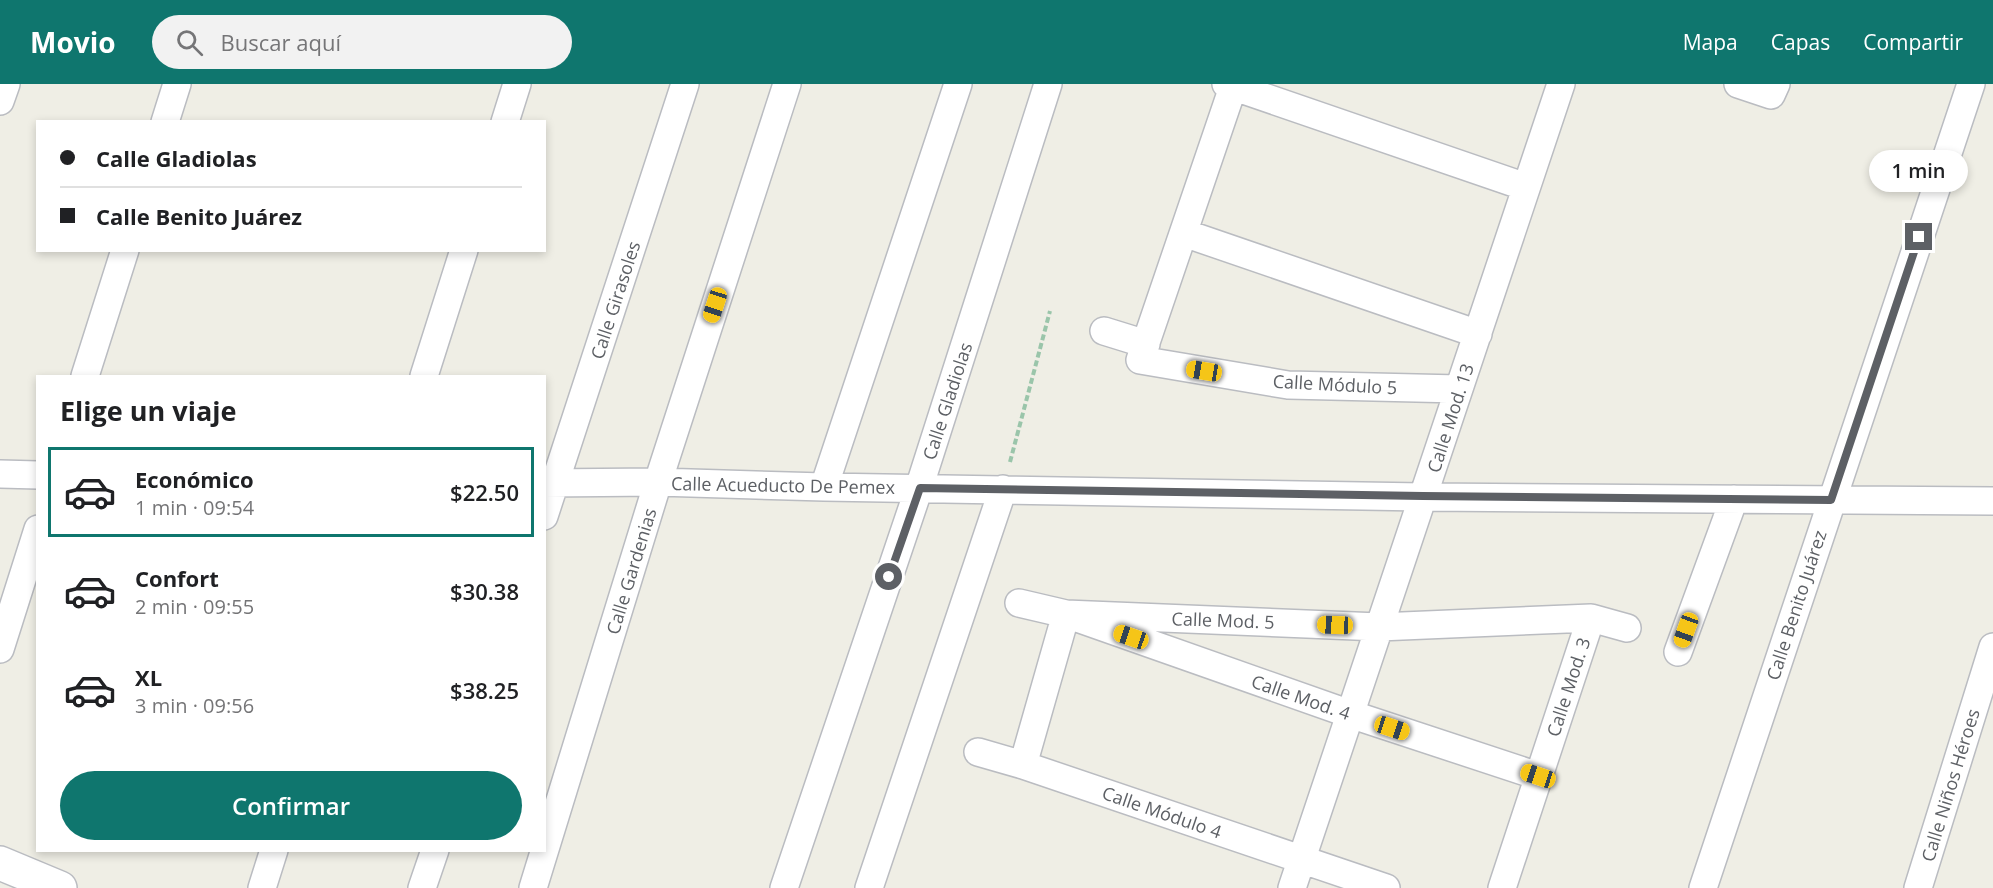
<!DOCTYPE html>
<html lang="es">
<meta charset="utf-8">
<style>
:root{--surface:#fff;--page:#f2f2f2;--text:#202124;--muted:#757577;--line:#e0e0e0;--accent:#0f766e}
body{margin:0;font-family:"Open Sans",sans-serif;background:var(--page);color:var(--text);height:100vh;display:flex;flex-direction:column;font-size:22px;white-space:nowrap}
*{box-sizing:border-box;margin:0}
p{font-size:20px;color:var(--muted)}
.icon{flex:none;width:33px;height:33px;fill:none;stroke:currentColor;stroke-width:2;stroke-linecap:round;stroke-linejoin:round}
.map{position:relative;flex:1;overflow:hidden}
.side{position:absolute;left:36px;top:291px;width:510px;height:477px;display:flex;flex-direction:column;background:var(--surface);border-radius:0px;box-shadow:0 3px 9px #0003}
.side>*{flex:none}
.banner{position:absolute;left:36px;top:36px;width:510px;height:132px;border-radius:0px;box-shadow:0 3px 9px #0003;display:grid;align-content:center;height:132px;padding:0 24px;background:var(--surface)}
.end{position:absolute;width:27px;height:27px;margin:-14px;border:8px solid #5d6065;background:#fff;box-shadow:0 0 0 3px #fff}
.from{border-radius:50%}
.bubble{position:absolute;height:42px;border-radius:21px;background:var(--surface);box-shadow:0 3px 9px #0003;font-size:20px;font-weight:600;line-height:42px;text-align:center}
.car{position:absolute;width:18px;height:36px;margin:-18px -9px;border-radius:8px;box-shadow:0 0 4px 2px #0007;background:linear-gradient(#f5c518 24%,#345 0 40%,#f5c518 0 76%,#345 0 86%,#f5c518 0)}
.banner b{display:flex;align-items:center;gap:21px;height:57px;font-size:22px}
.banner b+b{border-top:2px solid var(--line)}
.banner i{width:15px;height:15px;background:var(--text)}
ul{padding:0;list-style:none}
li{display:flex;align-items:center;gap:18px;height:90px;margin:0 12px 9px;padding:0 12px;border:3px solid transparent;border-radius:0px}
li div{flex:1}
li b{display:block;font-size:22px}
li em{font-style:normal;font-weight:600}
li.current{border-color:var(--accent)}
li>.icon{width:54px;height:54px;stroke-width:1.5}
h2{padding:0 24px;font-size:27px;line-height:72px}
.cta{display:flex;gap:12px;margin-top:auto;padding:12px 24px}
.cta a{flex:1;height:69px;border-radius:36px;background:var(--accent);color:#fff;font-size:24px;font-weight:600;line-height:69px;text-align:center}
header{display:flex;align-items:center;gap:36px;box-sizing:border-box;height:84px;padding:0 30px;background:var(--accent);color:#fff}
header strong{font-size:28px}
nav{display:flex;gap:33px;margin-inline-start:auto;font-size:21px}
.search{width:420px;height:54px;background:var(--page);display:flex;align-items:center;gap:15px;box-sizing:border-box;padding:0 21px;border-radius:33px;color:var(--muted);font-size:22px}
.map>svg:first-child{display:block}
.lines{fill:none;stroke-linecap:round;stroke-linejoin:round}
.minor-casing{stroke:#babcc1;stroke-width:30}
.tertiary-casing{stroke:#babcc1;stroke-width:36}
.path{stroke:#9ac5aa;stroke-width:4;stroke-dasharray:6 3;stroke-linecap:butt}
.minor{stroke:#fff;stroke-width:27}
.tertiary{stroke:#fff;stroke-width:33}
.route{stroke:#5d6065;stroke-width:8}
.labels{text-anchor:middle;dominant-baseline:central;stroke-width:6;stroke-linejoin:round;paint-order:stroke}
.street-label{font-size:18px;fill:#5d6065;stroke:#fff}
</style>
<header>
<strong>Movio</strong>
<div class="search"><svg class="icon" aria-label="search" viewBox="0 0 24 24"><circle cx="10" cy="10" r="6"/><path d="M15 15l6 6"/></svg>Buscar aquí</div>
<nav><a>Mapa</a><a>Capas</a><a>Compartir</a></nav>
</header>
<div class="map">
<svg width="1993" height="804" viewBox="0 0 1993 804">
<rect width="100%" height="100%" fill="#efeee5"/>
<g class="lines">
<defs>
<path id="minor" d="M 1226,0 L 1526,103
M 1738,0 L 1771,11 L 1776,0
M 1233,3 L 1140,276 L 1288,301 L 1459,305
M 0,17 L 6,0
M 165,38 L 177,0
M 505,38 L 517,0
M 1184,149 L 1478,250
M 1104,247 L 1146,260
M 85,292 L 125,166
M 424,292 L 464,166
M 0,390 L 38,391
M 544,399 L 658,398 L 824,403 L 1423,413 L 1993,417
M 824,403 L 958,0
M 544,432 L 685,0
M 1019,519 L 1066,530 L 1350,630 L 1538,692
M 1066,530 L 1379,543 L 1591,534 L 1627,544
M 0,565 L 38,445
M 1678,568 L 1734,415
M 978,668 L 1023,681 L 1386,804
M 1023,681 L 1066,530
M 262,804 L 274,766
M 422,804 L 435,766
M 533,804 L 658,398 L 787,0
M 784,804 L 919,404 L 1048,0
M 869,804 L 1003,405
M 1292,804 L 1561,0
M 1502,804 L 1591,534
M 1703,804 L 1971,0
M 1918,804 L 1993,563"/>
<path id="tertiary" d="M 0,779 L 60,804"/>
</defs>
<use href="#minor" class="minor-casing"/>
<use href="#tertiary" class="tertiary-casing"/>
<path class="path" d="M 1010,378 L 1050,227"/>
<use href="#minor" class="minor"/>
<use href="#tertiary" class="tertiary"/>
</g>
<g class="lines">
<path class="route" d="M 889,493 L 920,404 L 1423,412 L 1831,416 L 1919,153"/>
</g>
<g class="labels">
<g class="street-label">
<text transform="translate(615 216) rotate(-72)">Calle Girasoles</text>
<text transform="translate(1335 300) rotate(3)">Calle Módulo 5</text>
<text transform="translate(947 317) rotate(-72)">Calle Gladiolas</text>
<text transform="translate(1450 334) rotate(-72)">Calle Mod. 13</text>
<text transform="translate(783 401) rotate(1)">Calle Acueducto De Pemex</text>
<text transform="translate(631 487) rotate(-73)">Calle Gardenias</text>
<text transform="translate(1796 521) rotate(-72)">Calle Benito Juárez</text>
<text transform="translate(1223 536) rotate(2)">Calle Mod. 5</text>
<text transform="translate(1568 603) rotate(-72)">Calle Mod. 3</text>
<text transform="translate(1301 613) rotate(19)">Calle Mod. 4</text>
<text transform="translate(1950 701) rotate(-73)">Calle Niños Héroes</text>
<text transform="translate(1162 728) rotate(19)">Calle Módulo 4</text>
</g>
</g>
</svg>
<i class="end from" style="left:889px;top:493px"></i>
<i class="end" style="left:1919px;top:153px"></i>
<div class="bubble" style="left:1869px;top:66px;width:99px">1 min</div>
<i class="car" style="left:715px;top:221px;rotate:198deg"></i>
<i class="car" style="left:1204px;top:287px;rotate:279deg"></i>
<i class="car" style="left:1335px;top:541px;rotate:272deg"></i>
<i class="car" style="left:1686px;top:546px;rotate:200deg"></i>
<i class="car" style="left:1131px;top:553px;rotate:289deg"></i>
<i class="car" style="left:1392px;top:644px;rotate:108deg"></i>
<i class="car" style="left:1538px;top:692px;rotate:288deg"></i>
<div class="banner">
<b><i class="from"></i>Calle Gladiolas</b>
<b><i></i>Calle Benito Juárez</b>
</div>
<section class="side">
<h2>Elige un viaje</h2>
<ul>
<li class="current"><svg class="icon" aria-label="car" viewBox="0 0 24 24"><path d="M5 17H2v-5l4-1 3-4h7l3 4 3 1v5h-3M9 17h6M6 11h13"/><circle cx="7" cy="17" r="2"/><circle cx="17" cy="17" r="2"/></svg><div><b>Económico</b><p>1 min · 09:54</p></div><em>$22.50</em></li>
<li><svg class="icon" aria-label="car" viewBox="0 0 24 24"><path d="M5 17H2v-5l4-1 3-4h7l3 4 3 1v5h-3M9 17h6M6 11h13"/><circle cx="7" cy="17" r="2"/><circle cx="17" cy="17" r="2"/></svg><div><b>Confort</b><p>2 min · 09:55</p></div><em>$30.38</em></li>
<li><svg class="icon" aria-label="car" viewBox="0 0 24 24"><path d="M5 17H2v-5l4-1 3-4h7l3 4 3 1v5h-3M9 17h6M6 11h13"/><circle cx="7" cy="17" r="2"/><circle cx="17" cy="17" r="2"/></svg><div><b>XL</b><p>3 min · 09:56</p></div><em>$38.25</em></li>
</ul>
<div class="cta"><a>Confirmar</a></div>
</section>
</div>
